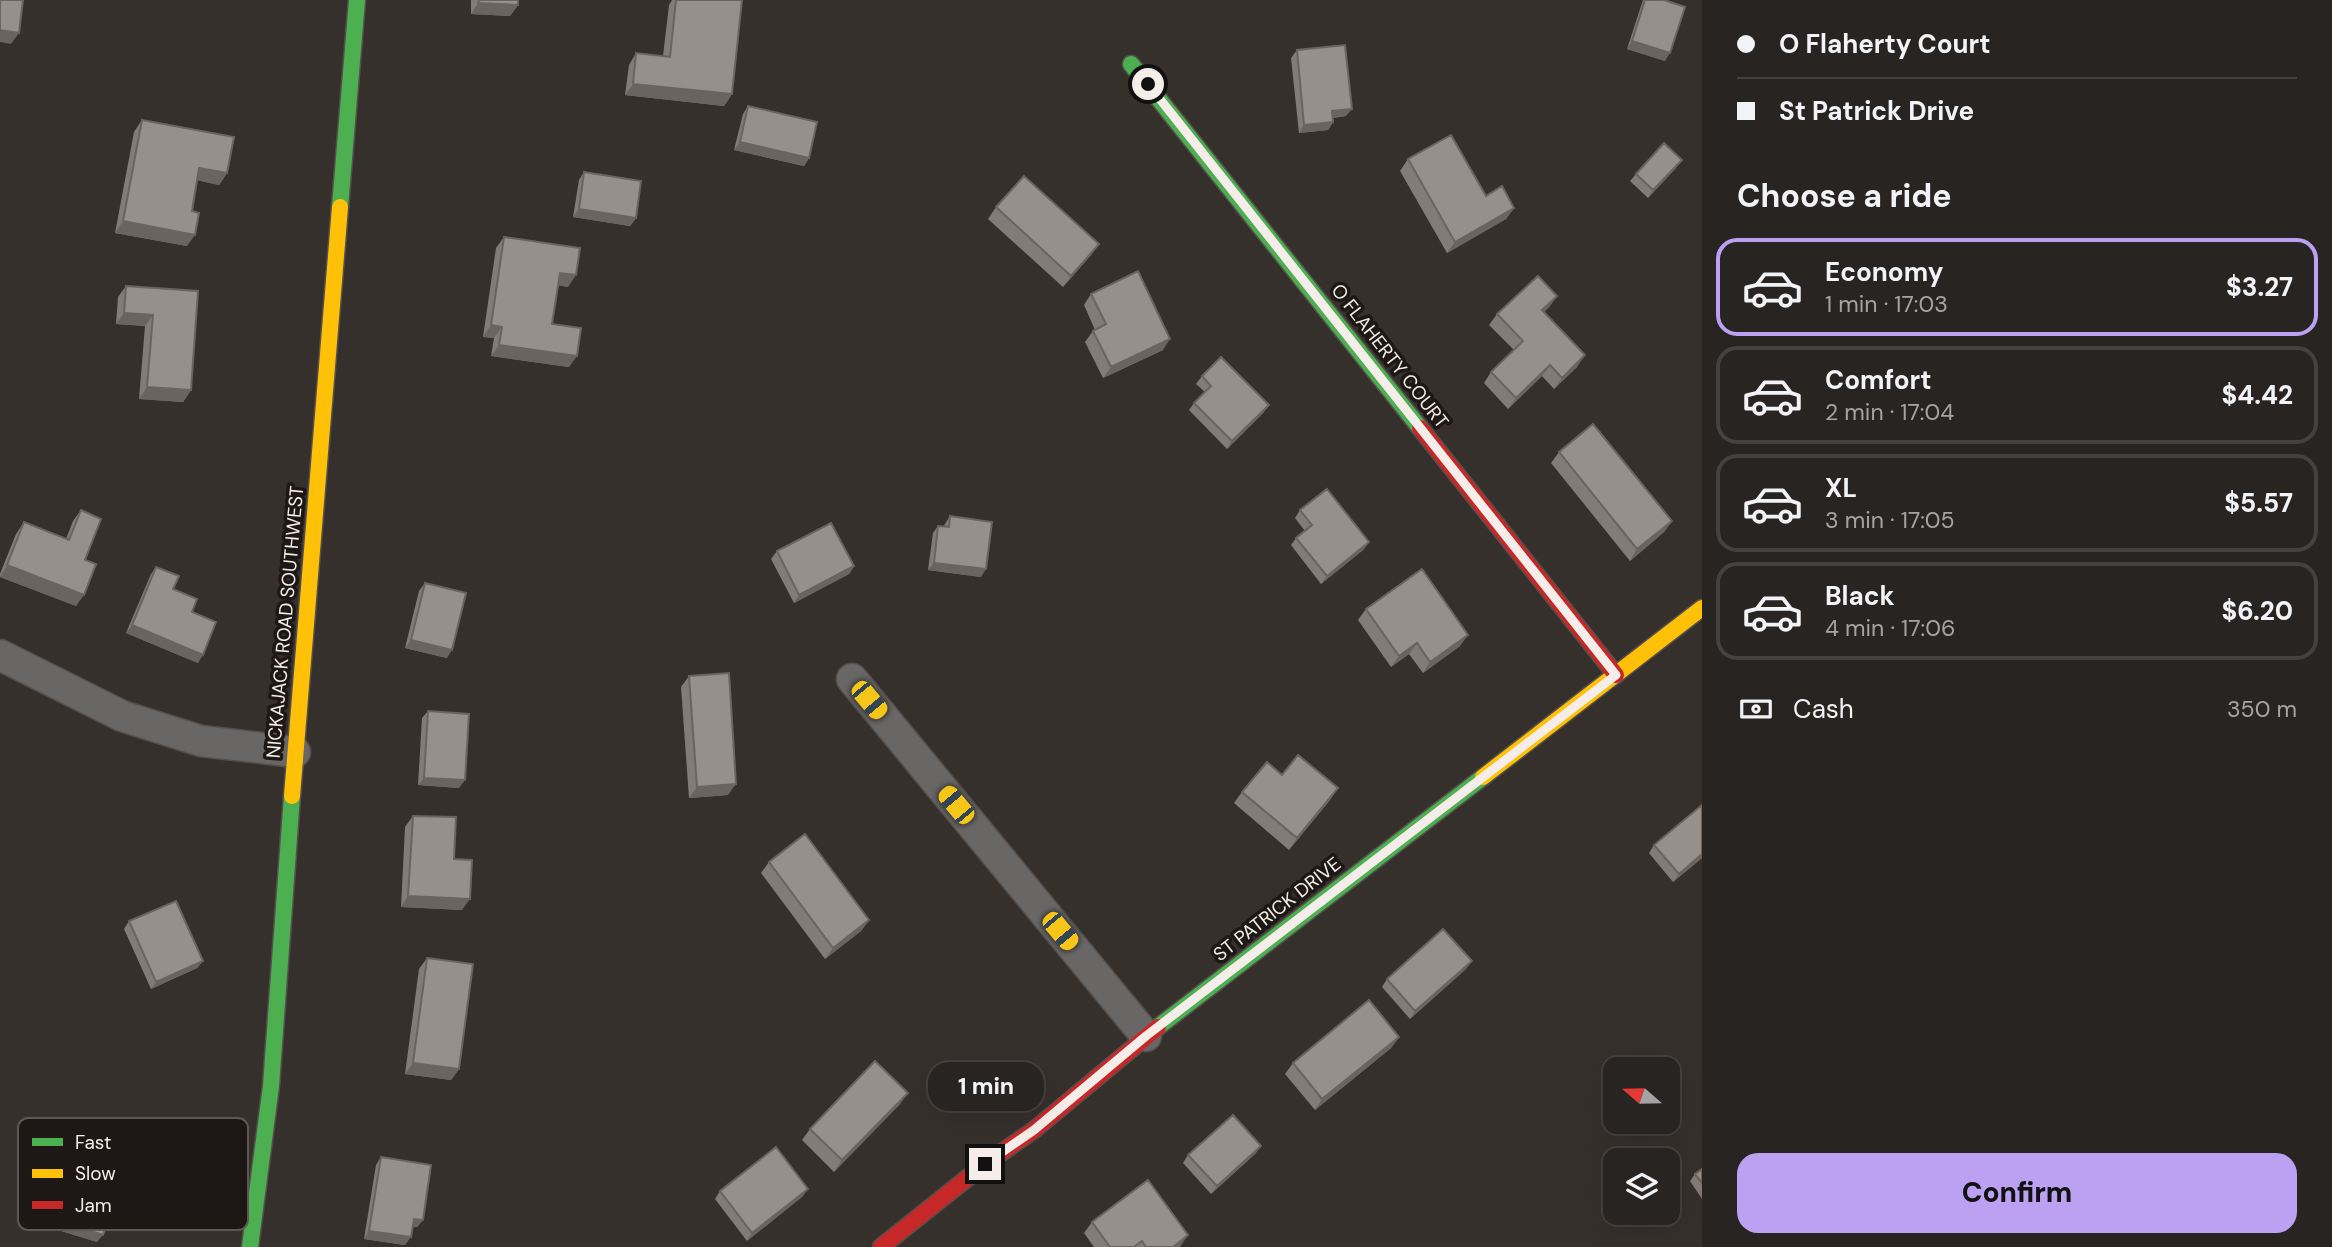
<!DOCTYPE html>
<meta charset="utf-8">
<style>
:root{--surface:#282422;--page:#34302f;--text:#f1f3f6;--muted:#a5a4a5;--line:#444140;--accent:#bca0f2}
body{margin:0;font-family:"DM Sans",sans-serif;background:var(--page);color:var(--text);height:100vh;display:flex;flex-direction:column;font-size:26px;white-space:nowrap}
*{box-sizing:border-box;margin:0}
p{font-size:23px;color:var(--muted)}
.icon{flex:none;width:38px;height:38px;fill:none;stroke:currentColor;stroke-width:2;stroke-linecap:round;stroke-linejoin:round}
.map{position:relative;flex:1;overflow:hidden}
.drawer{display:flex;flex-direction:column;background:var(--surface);width:630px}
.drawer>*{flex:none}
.banner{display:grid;align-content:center;height:154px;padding:0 35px;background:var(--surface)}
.needle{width:46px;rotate:290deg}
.tools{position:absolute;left:1603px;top:1057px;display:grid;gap:14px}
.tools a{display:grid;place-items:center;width:77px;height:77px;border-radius:14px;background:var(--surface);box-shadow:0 7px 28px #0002,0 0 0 2px var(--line);font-size:35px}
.end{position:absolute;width:32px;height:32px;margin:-16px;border:9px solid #f4ede9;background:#111;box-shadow:0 0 0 4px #111}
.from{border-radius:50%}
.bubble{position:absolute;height:49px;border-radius:21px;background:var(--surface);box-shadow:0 7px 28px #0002,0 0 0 2px var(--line);font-size:23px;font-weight:800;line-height:49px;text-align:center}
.car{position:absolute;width:21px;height:42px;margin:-21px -10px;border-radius:9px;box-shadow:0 0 5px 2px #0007;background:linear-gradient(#f5c518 24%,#345 0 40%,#f5c518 0 76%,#345 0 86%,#f5c518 0)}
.banner b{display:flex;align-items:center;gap:24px;height:66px;font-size:26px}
.banner b+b{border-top:2px solid var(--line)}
.banner i{width:18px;height:18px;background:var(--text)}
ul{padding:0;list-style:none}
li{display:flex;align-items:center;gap:21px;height:98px;margin:0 14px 10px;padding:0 21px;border:4px solid var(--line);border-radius:21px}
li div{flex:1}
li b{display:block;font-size:26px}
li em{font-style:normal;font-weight:800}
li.current{border-color:var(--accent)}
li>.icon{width:63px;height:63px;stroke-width:1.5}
h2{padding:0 35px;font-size:32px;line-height:84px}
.pay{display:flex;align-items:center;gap:18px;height:77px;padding:0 35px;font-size:26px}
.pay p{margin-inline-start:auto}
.primary-button{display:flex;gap:14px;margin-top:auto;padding:14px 35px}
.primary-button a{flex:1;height:80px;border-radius:21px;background:var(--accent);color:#111;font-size:28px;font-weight:800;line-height:80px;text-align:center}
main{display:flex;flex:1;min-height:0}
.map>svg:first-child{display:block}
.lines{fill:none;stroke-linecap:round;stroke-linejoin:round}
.street-casing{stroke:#544f4c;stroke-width:33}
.fast-casing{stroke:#544f4c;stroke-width:19}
.slow-casing{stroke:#544f4c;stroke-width:19}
.jam-casing{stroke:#544f4c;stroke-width:19}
.street{stroke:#696765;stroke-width:30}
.fast{stroke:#4caf50;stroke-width:16}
.slow{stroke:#ffc107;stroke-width:16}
.jam{stroke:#c62828;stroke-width:16}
.wall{fill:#827b77}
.shaded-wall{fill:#6a6461}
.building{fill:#978f8a;stroke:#6a6461;stroke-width:2}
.route{stroke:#f4ede9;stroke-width:9}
.labels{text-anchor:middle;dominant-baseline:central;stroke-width:7;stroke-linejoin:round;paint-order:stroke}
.street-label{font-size:19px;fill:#f4ede9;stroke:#1d1816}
.key{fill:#1d1816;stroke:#5e5855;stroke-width:2}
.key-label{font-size:19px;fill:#f4ede9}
</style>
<main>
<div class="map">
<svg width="1702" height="1247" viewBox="0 0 1702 1247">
<rect width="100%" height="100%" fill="#36302d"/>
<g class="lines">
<defs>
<path id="street" d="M 0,655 L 122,716 L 201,741 L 295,752
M 852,679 L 1146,1036"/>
<path id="fast" d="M 1131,64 L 1420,428
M 340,207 L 357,0
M 1158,1027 L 1483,777
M 250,1247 L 271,1086 L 292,796"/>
<path id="slow" d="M 1483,777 L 1702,608
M 292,796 L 340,207"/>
<path id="jam" d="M 1420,428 L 1616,675
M 881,1247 L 985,1164 L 1034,1130 L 1158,1027"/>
</defs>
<use href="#street" class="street-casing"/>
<use href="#fast" class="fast-casing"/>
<use href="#slow" class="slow-casing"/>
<use href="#jam" class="jam-casing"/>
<use href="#street" class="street"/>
<use href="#fast" class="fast"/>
<use href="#slow" class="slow"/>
<use href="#jam" class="jam"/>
</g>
<path class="wall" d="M 471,0 L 518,0 L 518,5 L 510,16 L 471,14 Z
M 672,0 L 742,0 L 732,94 L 724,106 L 625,95 L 629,65 L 636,53 L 663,56 L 669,5 Z
M 1643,0 L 1645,0 L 1665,61 L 1627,49 Z
M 1297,50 L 1346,116 L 1333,118 L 1333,122 L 1328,130 L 1299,133 L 1291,58 Z
M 748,106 L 809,158 L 804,166 L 734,150 L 743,114 Z
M 142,120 L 227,173 L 219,185 L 197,180 L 187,246 L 115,233 L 134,132 Z
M 1408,159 L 1486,196 L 1514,208 L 1506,219 L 1447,253 L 1400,171 Z
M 1676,168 L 1648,198 L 1630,181 L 1636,174 Z
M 584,172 L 636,218 L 630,226 L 573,217 L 579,180 Z
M 996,207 L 1099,244 L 1091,255 L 1063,287 L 988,219 Z
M 504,237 L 568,287 L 558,285 L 552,324 L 569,367 L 491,356 L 494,338 L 483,337 L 496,248 Z
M 126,286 L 198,291 L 191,390 L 183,402 L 139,399 L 145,326 L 116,324 L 118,297 Z
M 1091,294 L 1163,350 L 1103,378 L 1085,342 L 1093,331 L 1095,330 L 1084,305 Z
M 1557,296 L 1549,307 L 1544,312 L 1577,367 L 1554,389 L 1542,376 L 1508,409 L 1484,383 L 1491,372 L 1514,350 L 1489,325 L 1497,314 Z
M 1202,376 L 1269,405 L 1263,413 L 1227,449 L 1189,410 L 1194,403 L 1205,392 L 1196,384 Z
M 1559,452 L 1672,521 L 1664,532 L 1630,561 L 1551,463 Z
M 81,510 L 85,560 L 76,606 L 0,577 L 0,574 L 16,534 L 24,522 L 66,539 L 73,521 Z
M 1300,510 L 1369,542 L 1363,550 L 1321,584 L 1291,545 L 1296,538 L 1305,531 L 1295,518 Z
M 950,516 L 981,577 L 928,570 L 933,533 L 938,526 L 944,526 L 945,524 Z
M 777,551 L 854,566 L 849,574 L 794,603 L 771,559 Z
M 156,567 L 192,612 L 198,663 L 126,633 L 151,574 Z
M 425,583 L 447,658 L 405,648 L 419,591 Z
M 1366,609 L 1460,646 L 1423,673 L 1409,654 L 1391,667 L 1358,620 Z
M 689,676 L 728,795 L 689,798 L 681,687 Z
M 428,711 L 459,788 L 418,785 L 422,718 Z
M 1282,775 L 1330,800 L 1289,850 L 1234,803 L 1242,792 Z
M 413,816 L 462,910 L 401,907 L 405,827 Z
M 1654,845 L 1702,858 L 1673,882 L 1649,853 Z
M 769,862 L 869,920 L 861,931 L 825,959 L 761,873 Z
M 129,921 L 203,961 L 197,968 L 151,989 L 124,929 Z
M 427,958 L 459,1069 L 451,1080 L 405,1074 L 419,969 Z
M 1466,969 L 1410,1019 L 1382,987 L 1387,979 Z
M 1399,1037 L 1391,1048 L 1315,1110 L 1285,1074 L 1293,1063 Z
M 900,1104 L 834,1172 L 802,1140 L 810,1129 Z
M 1261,1146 L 1255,1154 L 1211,1194 L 1183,1163 L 1188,1155 Z
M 88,1148 L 97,1242 L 58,1230 L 83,1156 Z
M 381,1157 L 423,1220 L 417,1227 L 412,1227 L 405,1245 L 364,1239 L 376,1165 Z
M 1702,1169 L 1702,1199 L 1690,1181 L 1695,1174 Z
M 720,1191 L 803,1196 L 747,1241 L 715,1199 Z
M 1092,1222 L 1180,1247 L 1094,1247 L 1084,1233 Z"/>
<path class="shaded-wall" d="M 478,3 L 518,5 L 510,16 L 471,14 Z
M 0,30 L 19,33 L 11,44 L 0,42 Z
M 1632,41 L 1670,53 L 1665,61 L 1627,49 Z
M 633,84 L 732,94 L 724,106 L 625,95 Z
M 1352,109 L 1346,116 L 1327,118 L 1332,111 Z
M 1333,122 L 1328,130 L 1299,133 L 1304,125 Z
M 740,142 L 809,158 L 804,166 L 734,150 Z
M 1682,160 L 1676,168 L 1648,198 L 1653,190 Z
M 199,168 L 227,173 L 219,185 L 192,179 Z
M 1514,208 L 1506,219 L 1447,253 L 1455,242 Z
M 579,209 L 636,218 L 630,226 L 573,217 Z
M 123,221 L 195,235 L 187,246 L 115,233 Z
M 1099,244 L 1091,255 L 1063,287 L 1071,276 Z
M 560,273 L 576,275 L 568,287 L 552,284 Z
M 1557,296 L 1549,307 L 1534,321 L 1542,310 Z
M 124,313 L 153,315 L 145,326 L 116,324 Z
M 491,325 L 502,327 L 494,338 L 483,337 Z
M 1170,339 L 1163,350 L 1103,378 L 1111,367 Z
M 499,345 L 577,356 L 569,367 L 491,356 Z
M 1585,355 L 1577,367 L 1554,389 L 1562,378 Z
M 1550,365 L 1542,376 L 1508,409 L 1516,398 Z
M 147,387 L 191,390 L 183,402 L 139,399 Z
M 1269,405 L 1263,413 L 1227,449 L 1232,441 Z
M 1672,521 L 1664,532 L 1630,561 L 1637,549 Z
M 1369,542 L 1363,550 L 1321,584 L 1327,576 Z
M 934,563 L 986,569 L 981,577 L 928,570 Z
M 7,565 L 84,595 L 76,606 L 0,577 Z
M 854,566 L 849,574 L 794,603 L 799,595 Z
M 132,625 L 203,655 L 198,663 L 126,633 Z
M 1468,635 L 1460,646 L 1423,673 L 1430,662 Z
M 411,640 L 452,650 L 447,658 L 405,648 Z
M 1417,643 L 1409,654 L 1391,667 L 1399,656 Z
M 424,778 L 465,780 L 459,788 L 418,785 Z
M 736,784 L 728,795 L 689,798 L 697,787 Z
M 1338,788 L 1330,800 L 1289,850 L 1297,838 Z
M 1702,854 L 1702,858 L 1673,882 L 1679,874 Z
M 408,896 L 470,899 L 462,910 L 401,907 Z
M 869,920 L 861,931 L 825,959 L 833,948 Z
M 203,961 L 197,968 L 151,989 L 156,982 Z
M 1472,961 L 1466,969 L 1410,1019 L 1415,1011 Z
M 1399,1037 L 1391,1048 L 1315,1110 L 1322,1099 Z
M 413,1063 L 459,1069 L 451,1080 L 405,1074 Z
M 908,1093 L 900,1104 L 834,1172 L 842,1160 Z
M 1261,1146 L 1255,1154 L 1211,1194 L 1217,1186 Z
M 808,1189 L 803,1196 L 747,1241 L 752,1233 Z
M 414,1219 L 423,1220 L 417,1227 L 408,1226 Z
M 64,1222 L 103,1235 L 97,1242 L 58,1230 Z
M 369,1231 L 411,1237 L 405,1245 L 364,1239 Z
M 1188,1235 L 1180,1247 L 1173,1247 Z"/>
<path class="building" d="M 0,0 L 23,0 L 19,33 L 0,30 Z
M 479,0 L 518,0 L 518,5 L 478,3 Z
M 676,0 L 742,0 L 732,94 L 633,84 L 636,53 L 670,57 Z
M 1645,0 L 1664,0 L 1685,7 L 1670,53 L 1632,41 Z
M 1345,45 L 1352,109 L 1332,111 L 1333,122 L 1304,125 L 1297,50 Z
M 748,106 L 817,122 L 809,158 L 740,142 Z
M 142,120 L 234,137 L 227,173 L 199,168 L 192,211 L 199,213 L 195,235 L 123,221 Z
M 1451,135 L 1486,196 L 1502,186 L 1514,208 L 1455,242 L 1408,159 Z
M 1664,143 L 1682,160 L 1653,190 L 1636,174 Z
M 584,172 L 641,181 L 636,218 L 579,209 Z
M 1024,176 L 1099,244 L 1071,276 L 996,207 Z
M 504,237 L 580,248 L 576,275 L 560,273 L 552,324 L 581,328 L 577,356 L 499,345 L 502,327 L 491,325 Z
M 1138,271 L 1170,339 L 1111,367 L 1093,331 L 1106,324 L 1091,294 Z
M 1538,276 L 1557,296 L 1542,310 L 1585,355 L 1562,378 L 1550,365 L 1516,398 L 1491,372 L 1523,341 L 1497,314 Z
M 126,286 L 198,291 L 191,390 L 147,387 L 153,315 L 124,313 Z
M 1221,357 L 1269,405 L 1232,441 L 1194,403 L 1211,386 L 1202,376 Z
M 1593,424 L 1672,521 L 1637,549 L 1559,452 Z
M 1327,489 L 1369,542 L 1327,576 L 1296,538 L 1312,525 L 1300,510 Z
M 81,510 L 101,519 L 85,560 L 96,564 L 84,595 L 7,565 L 24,522 L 69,540 Z
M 950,516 L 992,522 L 986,569 L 934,563 L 938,526 L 949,527 Z
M 831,523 L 854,566 L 799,595 L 777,551 Z
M 156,567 L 179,576 L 173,589 L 197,599 L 192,612 L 216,622 L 203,655 L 132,625 Z
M 1422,569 L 1468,635 L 1430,662 L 1417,643 L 1399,656 L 1366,609 Z
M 425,583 L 466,593 L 452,650 L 411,640 Z
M 729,673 L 736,784 L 697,787 L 689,676 Z
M 428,711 L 469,714 L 465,780 L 424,778 Z
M 1298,755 L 1338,788 L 1297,838 L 1242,792 L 1267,762 L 1282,775 Z
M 1702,805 L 1702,854 L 1679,874 L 1654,845 Z
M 413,816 L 456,817 L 454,859 L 472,860 L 470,899 L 408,896 Z
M 805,834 L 869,920 L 833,948 L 769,862 Z
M 176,901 L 203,961 L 156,982 L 129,921 Z
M 1443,929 L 1472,961 L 1415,1011 L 1387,979 Z
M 427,958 L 473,964 L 459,1069 L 413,1063 Z
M 1369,1000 L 1399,1037 L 1322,1099 L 1293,1063 Z
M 875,1061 L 908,1093 L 842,1160 L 810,1129 Z
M 1233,1115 L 1261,1146 L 1217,1186 L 1188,1155 Z
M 776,1147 L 808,1189 L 752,1233 L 720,1191 Z
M 88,1148 L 128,1161 L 103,1235 L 64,1222 Z
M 381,1157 L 431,1165 L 423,1220 L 414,1219 L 411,1237 L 369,1231 Z
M 1702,1169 L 1702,1183 L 1695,1174 Z
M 1148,1180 L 1188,1235 L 1173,1247 L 1146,1247 L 1142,1241 L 1134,1247 L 1110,1247 L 1092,1222 Z"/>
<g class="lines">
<path class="route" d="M 985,1164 L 1034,1130 L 1146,1036 L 1616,675 L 1148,84"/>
</g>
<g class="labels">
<g class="street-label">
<text transform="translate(1390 356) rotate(52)">O FLAHERTY COURT</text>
<text transform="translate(285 622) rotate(-85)">NICKAJACK ROAD SOUTHWEST</text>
<text transform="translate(1277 909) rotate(-38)">ST PATRICK DRIVE</text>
</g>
</g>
<rect x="18" y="1118" width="230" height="112" rx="10" class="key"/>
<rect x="32" y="1138" width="31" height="8" fill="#4caf50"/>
<rect x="32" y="1169" width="31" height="9" fill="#ffc107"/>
<rect x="32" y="1201" width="31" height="8" fill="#c62828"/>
<g class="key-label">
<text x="75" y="1149">Fast</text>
<text x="75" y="1180">Slow</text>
<text x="75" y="1212">Jam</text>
</g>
</svg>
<div class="tools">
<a><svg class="needle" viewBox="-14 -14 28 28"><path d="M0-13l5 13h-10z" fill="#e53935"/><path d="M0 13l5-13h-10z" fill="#a5a4a5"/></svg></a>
<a><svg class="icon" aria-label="layers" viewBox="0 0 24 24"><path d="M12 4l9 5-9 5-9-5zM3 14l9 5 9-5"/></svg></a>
</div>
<i class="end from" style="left:1148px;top:84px"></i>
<i class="end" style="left:985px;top:1164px"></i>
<div class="bubble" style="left:928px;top:1062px;width:116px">1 min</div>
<i class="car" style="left:869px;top:700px;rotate:140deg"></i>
<i class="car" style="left:956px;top:805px;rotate:320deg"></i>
<i class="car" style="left:1060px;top:931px;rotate:140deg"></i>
</div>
<section class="drawer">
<div class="banner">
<b><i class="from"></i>O Flaherty Court</b>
<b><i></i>St Patrick Drive</b>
</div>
<h2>Choose a ride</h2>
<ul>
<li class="current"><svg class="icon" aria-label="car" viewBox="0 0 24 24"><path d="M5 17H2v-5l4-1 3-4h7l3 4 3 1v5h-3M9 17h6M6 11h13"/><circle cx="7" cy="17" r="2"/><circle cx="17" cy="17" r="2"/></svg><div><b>Economy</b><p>1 min · 17:03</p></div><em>$3.27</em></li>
<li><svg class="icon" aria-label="car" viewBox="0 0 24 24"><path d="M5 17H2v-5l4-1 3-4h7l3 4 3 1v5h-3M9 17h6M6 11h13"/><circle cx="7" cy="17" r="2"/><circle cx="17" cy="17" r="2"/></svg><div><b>Comfort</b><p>2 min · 17:04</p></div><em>$4.42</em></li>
<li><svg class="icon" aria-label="car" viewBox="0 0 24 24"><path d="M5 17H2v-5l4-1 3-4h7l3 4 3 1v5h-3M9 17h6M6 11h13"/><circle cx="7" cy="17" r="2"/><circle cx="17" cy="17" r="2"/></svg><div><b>XL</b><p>3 min · 17:05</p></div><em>$5.57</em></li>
<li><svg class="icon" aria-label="car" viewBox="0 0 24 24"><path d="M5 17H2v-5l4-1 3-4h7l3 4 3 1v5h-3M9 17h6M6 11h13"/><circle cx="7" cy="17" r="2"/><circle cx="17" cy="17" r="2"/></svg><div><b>Black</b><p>4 min · 17:06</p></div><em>$6.20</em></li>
</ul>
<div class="pay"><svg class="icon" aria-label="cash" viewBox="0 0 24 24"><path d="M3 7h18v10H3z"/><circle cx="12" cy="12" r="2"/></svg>Cash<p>350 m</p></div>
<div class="primary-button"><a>Confirm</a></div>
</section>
</main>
